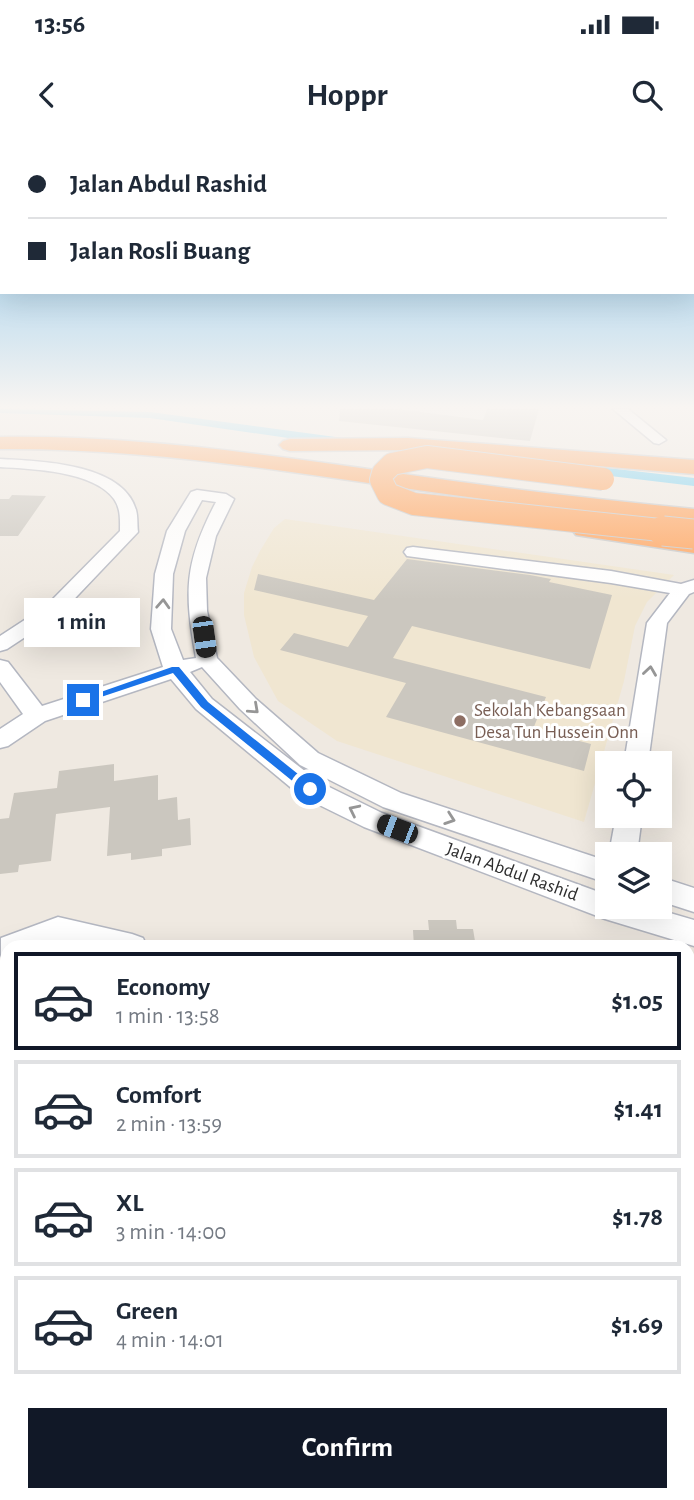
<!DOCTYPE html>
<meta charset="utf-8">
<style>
:root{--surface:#fff;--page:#f6f6f7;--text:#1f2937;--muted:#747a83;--line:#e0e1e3;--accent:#111827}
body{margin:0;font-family:"Alegreya Sans",sans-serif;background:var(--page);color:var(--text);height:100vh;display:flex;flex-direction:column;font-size:26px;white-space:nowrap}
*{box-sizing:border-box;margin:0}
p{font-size:23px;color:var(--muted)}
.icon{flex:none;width:38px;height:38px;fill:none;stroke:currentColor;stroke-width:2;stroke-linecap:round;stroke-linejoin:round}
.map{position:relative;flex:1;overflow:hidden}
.drawer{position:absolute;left:0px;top:800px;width:695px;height:562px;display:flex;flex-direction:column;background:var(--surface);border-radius:21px 21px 0 0;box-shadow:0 7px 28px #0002}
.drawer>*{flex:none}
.top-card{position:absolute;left:0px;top:0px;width:695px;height:154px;box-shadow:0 7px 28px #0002;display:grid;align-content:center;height:154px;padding:0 28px;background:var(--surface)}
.controls{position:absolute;left:595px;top:611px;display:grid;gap:14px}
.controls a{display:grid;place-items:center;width:77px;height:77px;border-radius:0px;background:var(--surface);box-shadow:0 7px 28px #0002;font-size:35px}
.end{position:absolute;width:32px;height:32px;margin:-16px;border:9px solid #1a73e8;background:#fff;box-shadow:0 0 0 4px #fff}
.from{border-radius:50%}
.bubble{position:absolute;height:49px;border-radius:0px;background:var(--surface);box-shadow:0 7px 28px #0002;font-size:23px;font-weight:600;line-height:49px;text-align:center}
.car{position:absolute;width:21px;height:42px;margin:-21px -10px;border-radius:9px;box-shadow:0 0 5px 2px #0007;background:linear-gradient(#222 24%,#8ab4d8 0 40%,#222 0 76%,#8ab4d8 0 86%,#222 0)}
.top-card b{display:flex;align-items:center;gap:24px;height:66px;font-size:26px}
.top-card b+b{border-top:2px solid var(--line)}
.top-card i{width:18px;height:18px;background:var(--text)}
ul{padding:12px 0 0;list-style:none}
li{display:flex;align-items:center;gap:21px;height:98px;margin:0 14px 10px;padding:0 14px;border:4px solid var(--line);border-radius:0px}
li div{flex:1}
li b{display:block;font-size:26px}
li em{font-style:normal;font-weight:600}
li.current{border-color:var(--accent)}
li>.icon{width:63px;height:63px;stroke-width:1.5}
.action{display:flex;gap:14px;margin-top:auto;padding:14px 28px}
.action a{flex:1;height:80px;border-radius:0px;background:var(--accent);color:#fff;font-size:28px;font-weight:600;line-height:80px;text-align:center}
.status{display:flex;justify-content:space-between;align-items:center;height:49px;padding:0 35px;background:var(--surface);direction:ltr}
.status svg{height:19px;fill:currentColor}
header{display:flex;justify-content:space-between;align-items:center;height:91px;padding:0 28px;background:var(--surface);font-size:32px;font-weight:600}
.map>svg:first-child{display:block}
.education{fill:#f0e6d1}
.green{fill:#b6e59e}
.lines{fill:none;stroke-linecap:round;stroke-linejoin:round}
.canal{fill:#75cff0;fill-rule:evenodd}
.building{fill:#cbc7bf}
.minor-casing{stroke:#b4b7c1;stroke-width:3}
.motorway-casing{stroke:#c9c9c9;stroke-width:3}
.minor{fill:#fff;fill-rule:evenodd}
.motorway{fill:#ffa35c;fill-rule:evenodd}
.motorway-bridge-far1-casing{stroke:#c9c9c9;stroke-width:24;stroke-linecap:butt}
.motorway-bridge-casing{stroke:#c9c9c9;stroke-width:31;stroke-linecap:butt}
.motorway-bridge-far1{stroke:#ffa35c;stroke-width:22}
.motorway-bridge{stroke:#ffa35c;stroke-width:29}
.oneway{stroke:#969696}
.route{fill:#1a73e8}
.education-dot{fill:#8d6e63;stroke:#fff;stroke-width:2.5}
.labels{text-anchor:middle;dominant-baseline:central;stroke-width:6;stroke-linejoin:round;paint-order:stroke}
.education-label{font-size:19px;fill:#785e54;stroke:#fff;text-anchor:start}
.street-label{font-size:19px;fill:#2e2e2e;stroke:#fff}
</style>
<div class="status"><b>13:56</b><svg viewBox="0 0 49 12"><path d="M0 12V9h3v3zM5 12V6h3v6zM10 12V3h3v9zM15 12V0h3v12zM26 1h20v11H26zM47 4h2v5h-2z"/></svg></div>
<header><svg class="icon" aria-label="back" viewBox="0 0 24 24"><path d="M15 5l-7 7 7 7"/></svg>Hoppr<svg class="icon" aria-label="search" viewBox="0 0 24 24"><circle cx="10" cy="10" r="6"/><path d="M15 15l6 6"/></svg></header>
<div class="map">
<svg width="694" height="1360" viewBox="0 0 694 1360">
<rect width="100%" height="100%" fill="#efe9e1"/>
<path class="education" d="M 285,379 L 674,435 L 647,462 L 635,486 L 624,541 L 584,682 L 337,601 L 278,561 L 254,517 L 244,475 L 244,453 L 252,427 L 260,411 L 274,388 Z"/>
<path class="green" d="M 7,833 L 7,1026 L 2,1024 L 0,1027 L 0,835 Z
M 688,1008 L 694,1010 L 694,1360 L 0,1360 L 0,1290 L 7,1293 L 7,1354 L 688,1354 Z"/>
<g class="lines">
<path class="canal" d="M 0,269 L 150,272 L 343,298 L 349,302 L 343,306 L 150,278 L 0,273 Z
M 582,325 L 694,338 L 694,346 L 577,332 L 577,326 Z"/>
</g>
<path class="building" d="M 340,269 L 398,269 L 483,280 L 487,269 L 539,269 L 530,301 L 339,281 Z
M 12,355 L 46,356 L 18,396 L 0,396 L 0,359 L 9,359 Z
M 407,419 L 530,435 L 551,439 L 549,442 L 612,455 L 590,529 L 412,486 L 393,518 L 546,557 L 533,589 L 591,604 L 584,631 L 386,577 L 406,543 L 280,510 L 294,493 L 348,507 L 368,476 L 254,450 L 258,434 L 374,460 Z
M 114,624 L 114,641 L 158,635 L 158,660 L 177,657 L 178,680 L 190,678 L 191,705 L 162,709 L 162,716 L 131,720 L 131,713 L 107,716 L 110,667 L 56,674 L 51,721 L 19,725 L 18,732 L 0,734 L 0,679 L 9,678 L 14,653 L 57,648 L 59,631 Z
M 428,780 L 456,780 L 457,789 L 473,789 L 476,807 L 414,807 L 413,790 L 429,790 Z"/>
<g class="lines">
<defs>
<path id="minor" d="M 613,269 L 628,269 L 666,300 L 659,304 L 654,303 Z
M 0,319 C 39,321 123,323 136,370 C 138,377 137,385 138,392 L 60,474 L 7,509 L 0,511 L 0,496 L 46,466 L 120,391 C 120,380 121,369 114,359 C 94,331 32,329 0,327 Z
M 197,350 L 226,354 L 234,359 L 216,396 L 206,438 L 207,471 L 217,518 L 256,559 L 318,613 L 401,653 L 607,721 L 607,743 L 383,667 L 300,625 L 240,569 L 202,527 L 190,532 L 212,559 L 319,642 L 382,673 L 607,755 L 607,766 L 646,766 L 694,780 L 694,806 L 605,779 L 364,687 L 301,656 L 196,569 L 171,539 L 45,581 L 8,606 L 0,608 L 0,589 L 23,574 L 0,542 L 0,520 L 8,522 L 42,566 L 163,527 L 151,489 L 155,434 L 167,391 L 191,352 ZM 202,360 L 216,362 C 184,423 184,452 196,518 L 183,520 L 171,489 L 173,434 L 185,391 Z
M 413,407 L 611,431 L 681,444 L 694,440 L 694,452 L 689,454 L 667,483 L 648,623 L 624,623 L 647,483 L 670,453 L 611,443 L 407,416 L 404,412 L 407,408 Z
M 616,676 L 642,676 L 637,714 L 609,714 Z
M 660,737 L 694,748 L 694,772 L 660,761 Z
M 58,777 L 132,794 L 143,798 L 147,807 L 74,807 L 58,803 L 48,807 L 7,807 L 7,819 L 1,816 L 1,798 Z
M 688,844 L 694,846 L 694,877 L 688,875 Z"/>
<path id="motorway" d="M 0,297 C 131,295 260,314 389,332 C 491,347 592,359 694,369 L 694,383 C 592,373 491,361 389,346 C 260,327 131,308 0,309 Z
M 408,298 L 694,320 L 694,334 L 408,310 L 290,311 L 283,309 L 279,305 L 283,301 L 290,299 Z
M 585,382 L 694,397 L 694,413 L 576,395 L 572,390 L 576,385 Z"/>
</defs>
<use href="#minor" class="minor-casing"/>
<use href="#motorway" class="motorway-casing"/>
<use href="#minor" class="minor"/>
<use href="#motorway" class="motorway"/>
<defs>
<path id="motorway-bridge-far1" d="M 603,339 L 427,317 L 392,324 L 383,333 L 381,340 L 388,354 L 414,364 L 679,392"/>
<path id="motorway-bridge" d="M 663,391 L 694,394"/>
</defs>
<use href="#motorway-bridge-far1" class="motorway-bridge-far1-casing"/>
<use href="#motorway-bridge" class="motorway-bridge-casing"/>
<use href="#motorway-bridge-far1" class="motorway-bridge-far1"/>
<use href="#motorway-bridge" class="motorway-bridge"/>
</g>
<defs><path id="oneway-chevron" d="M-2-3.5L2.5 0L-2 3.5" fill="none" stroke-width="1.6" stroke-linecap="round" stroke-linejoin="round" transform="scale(1.75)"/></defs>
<g class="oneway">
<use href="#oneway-chevron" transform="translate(163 464) rotate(-87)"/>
<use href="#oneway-chevron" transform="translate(650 531) rotate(-82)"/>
<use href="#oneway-chevron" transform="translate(254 569) rotate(42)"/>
<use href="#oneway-chevron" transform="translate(354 670) rotate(-154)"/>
<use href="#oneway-chevron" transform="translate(450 679) rotate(19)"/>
</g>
<linearGradient id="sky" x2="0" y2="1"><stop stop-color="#7abfeb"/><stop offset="0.58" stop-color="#f8f5f2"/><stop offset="1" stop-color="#f8f5f2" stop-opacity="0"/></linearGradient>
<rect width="694" height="460" fill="url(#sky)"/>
<path class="route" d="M 172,527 L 179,527 L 208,562 L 313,646 L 313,652 L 306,652 L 201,567 L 173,533 L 86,562 L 78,560 Z"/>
<circle class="education-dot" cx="460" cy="581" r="7"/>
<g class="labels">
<g class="education-label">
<text x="474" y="570">Sekolah Kebangsaan<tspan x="474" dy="22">Desa Tun Hussein Onn</tspan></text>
</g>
<g class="street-label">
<text transform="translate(512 732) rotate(20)">Jalan Abdul Rashid</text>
</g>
</g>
</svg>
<div class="controls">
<a><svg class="icon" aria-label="locate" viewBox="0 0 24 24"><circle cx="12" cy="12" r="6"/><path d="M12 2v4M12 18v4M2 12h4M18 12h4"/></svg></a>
<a><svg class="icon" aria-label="layers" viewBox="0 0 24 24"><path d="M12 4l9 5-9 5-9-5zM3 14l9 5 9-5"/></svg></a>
</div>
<i class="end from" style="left:310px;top:649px"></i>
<i class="end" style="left:83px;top:560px"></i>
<div class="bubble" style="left:24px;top:458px;width:116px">1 min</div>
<i class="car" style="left:204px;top:497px;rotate:172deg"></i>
<i class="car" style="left:397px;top:689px;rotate:291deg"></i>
<div class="top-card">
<b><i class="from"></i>Jalan Abdul Rashid</b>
<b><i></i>Jalan Rosli Buang</b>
</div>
<section class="drawer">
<ul>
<li class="current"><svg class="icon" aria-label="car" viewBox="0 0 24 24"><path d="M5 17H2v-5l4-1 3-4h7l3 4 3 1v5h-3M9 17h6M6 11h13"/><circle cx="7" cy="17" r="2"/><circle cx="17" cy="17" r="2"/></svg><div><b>Economy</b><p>1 min · 13:58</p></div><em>$1.05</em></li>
<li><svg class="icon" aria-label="car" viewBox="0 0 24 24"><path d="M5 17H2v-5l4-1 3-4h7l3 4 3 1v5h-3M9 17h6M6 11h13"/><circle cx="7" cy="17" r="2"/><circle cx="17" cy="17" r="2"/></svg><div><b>Comfort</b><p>2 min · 13:59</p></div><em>$1.41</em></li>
<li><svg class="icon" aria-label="car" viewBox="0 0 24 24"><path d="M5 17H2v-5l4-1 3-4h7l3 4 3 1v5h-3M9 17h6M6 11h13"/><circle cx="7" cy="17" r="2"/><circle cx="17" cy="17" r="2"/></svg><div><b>XL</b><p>3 min · 14:00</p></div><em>$1.78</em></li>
<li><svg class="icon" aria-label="car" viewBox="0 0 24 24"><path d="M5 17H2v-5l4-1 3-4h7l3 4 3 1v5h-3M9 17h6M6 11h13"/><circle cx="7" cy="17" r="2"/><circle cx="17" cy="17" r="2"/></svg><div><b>Green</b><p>4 min · 14:01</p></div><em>$1.69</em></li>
</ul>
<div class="action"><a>Confirm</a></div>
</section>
</div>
